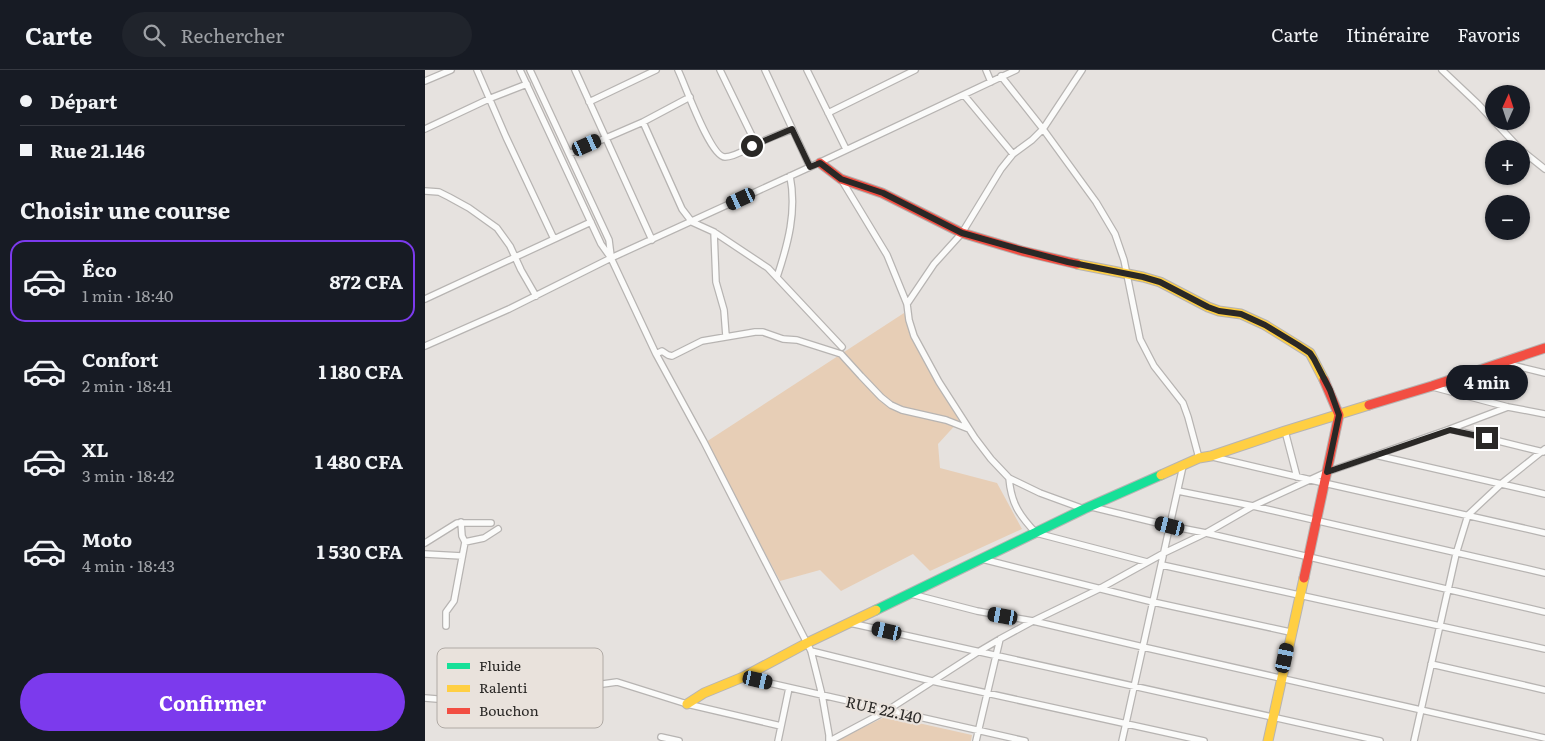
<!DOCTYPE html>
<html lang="fr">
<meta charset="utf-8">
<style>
:root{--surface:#171b24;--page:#20242c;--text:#f1f3f6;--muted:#9ea1a6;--line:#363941;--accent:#7c3aed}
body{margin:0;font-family:Literata,serif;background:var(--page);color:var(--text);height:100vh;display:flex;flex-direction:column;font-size:19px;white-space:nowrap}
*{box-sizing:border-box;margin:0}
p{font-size:16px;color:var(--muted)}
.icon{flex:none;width:28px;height:28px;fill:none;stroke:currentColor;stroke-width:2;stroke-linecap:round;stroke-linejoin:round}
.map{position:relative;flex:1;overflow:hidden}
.panel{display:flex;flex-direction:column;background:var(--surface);width:425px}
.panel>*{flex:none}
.top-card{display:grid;align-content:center;height:110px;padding:0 20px;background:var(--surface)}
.needle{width:32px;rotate:3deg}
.tools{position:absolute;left:1060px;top:15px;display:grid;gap:10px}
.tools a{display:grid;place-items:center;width:45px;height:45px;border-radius:50%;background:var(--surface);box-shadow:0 1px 4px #0004;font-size:25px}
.end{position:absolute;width:22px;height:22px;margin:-11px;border:6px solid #2a2826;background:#fff;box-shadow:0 0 0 2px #fff}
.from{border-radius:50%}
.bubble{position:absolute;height:35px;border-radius:18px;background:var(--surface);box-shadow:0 1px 4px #0004;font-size:16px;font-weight:700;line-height:35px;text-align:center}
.car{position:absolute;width:15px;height:30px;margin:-15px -8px;border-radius:6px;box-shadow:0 0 4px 1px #0007;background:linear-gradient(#222 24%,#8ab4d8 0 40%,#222 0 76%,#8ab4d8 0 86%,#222 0)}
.top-card b{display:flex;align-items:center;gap:18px;height:48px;font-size:19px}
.top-card b+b{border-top:1px solid var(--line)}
.top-card i{width:12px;height:12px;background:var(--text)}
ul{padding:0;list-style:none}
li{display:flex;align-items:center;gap:15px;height:82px;margin:0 10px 8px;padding:0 10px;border:2px solid transparent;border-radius:15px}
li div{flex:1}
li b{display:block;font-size:19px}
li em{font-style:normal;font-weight:700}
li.on{border-color:var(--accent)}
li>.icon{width:45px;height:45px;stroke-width:1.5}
h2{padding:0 20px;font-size:22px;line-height:60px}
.action{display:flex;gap:10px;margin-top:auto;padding:10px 20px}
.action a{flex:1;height:58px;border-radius:30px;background:var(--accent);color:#fff;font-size:20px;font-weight:700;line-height:58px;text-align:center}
header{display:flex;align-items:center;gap:30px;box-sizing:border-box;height:70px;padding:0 25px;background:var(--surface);border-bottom:1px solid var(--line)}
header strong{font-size:24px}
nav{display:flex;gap:28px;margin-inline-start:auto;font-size:18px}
.search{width:350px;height:45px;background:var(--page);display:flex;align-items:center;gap:12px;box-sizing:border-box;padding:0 18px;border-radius:28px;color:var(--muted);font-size:19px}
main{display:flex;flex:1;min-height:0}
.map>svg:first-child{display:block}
.green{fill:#e7ceb6}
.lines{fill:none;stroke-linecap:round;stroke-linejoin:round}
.street-casing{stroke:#b7b4b2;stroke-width:8}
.fast-casing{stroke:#b7b4b2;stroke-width:11}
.slow-casing{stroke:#b7b4b2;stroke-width:11}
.jam-casing{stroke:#b7b4b2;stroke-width:11}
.street{stroke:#fbfbfa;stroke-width:5.5}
.fast{stroke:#16e098;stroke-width:9}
.slow{stroke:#ffcf43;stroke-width:9}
.jam{stroke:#f24e42;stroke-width:9}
.route{stroke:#2a2826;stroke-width:6}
.labels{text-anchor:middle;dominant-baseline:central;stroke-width:4.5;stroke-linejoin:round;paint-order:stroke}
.street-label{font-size:15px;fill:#2a2826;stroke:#e9e2dc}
.key{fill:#e9e2dc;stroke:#b0aaa5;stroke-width:1}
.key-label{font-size:14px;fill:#2a2826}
</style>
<header>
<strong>Carte</strong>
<div class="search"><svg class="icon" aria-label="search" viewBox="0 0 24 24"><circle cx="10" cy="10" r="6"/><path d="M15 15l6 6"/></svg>Rechercher</div>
<nav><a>Carte</a><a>Itinéraire</a><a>Favoris</a></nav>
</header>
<main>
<section class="panel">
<div class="top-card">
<b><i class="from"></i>Départ</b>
<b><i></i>Rue 21.146</b>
</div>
<h2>Choisir une course</h2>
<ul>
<li class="on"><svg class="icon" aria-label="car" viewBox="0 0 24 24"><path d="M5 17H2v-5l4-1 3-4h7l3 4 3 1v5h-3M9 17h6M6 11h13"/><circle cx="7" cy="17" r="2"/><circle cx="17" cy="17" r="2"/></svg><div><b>Éco</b><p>1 min · 18:40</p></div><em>872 CFA</em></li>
<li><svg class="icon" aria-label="car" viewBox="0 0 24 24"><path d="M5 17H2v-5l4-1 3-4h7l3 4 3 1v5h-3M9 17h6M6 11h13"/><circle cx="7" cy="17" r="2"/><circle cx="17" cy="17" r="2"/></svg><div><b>Confort</b><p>2 min · 18:41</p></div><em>1 180 CFA</em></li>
<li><svg class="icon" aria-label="car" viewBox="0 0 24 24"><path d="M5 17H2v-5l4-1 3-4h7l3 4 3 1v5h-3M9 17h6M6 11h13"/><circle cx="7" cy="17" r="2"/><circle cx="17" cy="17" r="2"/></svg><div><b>XL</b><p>3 min · 18:42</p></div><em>1 480 CFA</em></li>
<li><svg class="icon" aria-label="car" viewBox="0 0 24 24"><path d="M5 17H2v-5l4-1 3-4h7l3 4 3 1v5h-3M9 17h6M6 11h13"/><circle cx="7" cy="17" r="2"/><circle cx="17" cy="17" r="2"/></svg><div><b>Moto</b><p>4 min · 18:43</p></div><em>1 530 CFA</em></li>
</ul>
<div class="action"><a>Confirmer</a></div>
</section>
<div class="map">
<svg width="1120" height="671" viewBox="0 0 1120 671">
<rect width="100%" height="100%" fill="#e6e2df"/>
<path class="green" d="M 479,243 L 534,351 L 513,374 L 515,398 L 572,413 L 597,459 L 505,501 L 488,484 L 416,521 L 395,500 L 355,511 L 281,372 Z
M 462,646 L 547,665 L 546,671 L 410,671 Z"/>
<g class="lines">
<defs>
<path id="street" d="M 52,0 L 81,67 L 129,169
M 95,0 L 176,174 L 186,188 L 231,284 L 279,372 L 386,581 L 397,625 L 404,665 L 404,671
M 105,0 L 184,170 L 186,186
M 150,0 L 227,170
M 253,0 C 260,14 285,87 300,87 C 311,87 322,78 332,74 C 343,68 356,64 367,59
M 295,0 L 331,74
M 340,0 L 385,97
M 382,0 L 421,79
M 561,0 L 566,12
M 1017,0 L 1053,34 L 1095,79
M 576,6 L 618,59 L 671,132 L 690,164 L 699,190 L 715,269 L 729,296 L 758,333 L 763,347 L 774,388
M 0,11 L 26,0
M 539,25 L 588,84
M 164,32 L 231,0
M 403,43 L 490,0
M 218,52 L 257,139 L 267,152 L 289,162 L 343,198 L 417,277
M 0,59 L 66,28 L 102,14
M 1096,80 L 1120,99
M 144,84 L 218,52 L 265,27
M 416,109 L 462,185 L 482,234 L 484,250 L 489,266 L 514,312 L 550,368 L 566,389 L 584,408 L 615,423 L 659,439
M 0,121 L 14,122 L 24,127 L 44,138 L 72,158 L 85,176 L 96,200 L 111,226
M 289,162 L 291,212 L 299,240 L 301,266
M 352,207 C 363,174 372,141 365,106
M 0,229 L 166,152
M 482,234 L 509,194 L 537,163 L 576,99 L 588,84 L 607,70 L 618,59 L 657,0
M 0,276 L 84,239 L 186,188 L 385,97 L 591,0
M 231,284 L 237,281 L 243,285 L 247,286 L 277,271 L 330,262 L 338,262 L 358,269 L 372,270 L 416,284 L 436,306 L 456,327 L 466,335 L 477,340 L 521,350 L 544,359
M 1078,293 L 1120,303
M 1008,317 L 1083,337 L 1120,344
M 1025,359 L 1118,382
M 860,361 L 872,407
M 950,385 L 1120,424
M 788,387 L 899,413 L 1120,463
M 584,408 C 586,433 594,445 611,463 L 722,492
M 753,421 L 828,436 L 1120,503
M 667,437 L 745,456 L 781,463 L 1120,542
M 40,472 L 59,468 L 73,459
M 0,473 L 32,453 L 66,453
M 0,484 L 37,486
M 557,489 L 728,532 L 865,562
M 737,495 L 1120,579
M 486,524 L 552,541 L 608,551 L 718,577 L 1120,668
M 425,553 L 955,671
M 21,556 L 21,542 L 29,531 L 40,472 L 37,466 L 36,452
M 386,581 L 507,611 L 779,671
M 1006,594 L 1120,620
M 318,607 L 600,671
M 0,628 L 12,629 L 149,618 L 192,612 L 262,634 L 356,656
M 236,667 L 254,671
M 353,671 L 364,618
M 405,671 L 463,640 L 553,582 L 575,569 L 608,551 L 674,519 L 739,483 L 781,463 L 828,436 L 902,402 L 1025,359 L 1083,337
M 551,671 L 575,569
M 697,671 L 758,396
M 989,671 L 1031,484 L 1043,445 L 1076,414 L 1120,379"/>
<path id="fast" d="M 451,540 L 659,439 L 736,405"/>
<path id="slow" d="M 652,194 L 718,207 L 735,212 L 783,237 L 794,241 L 816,244 L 840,255 L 885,283 L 899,310
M 736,405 L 774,388 L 786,386 L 860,361 L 944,335
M 262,634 L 279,623 L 318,607 L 382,573 L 451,540
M 843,671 L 879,508"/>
<path id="jam" d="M 395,93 L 416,109 L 457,123 L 537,163 L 597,181 L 652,194
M 944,335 L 1007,316 L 1120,278
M 879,508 L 914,345 L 899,310"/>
</defs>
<use href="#street" class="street-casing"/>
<use href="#fast" class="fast-casing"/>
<use href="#slow" class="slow-casing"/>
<use href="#jam" class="jam-casing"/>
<use href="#street" class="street"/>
<use href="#fast" class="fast"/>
<use href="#slow" class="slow"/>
<use href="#jam" class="jam"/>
</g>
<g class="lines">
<path class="route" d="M 327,76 L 367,59 L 385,97 L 395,93 L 416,109 L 458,123 L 537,163 L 597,180 L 643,192 L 718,207 L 735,212 L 783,237 L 794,241 L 816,244 L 840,255 L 873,275 L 885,283 L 889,289 L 905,320 L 914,345 L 902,402 L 1025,360 L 1062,368"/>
</g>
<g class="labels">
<g class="street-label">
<text transform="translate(459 639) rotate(13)">RUE 22.140</text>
</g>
</g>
<rect x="12" y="578" width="166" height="80" rx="8" class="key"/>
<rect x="22" y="593" width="23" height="6" fill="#16e098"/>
<rect x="22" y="615" width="23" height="7" fill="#ffcf43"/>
<rect x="22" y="638" width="23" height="6" fill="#f24e42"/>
<g class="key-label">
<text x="54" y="601">Fluide</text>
<text x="54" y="623">Ralenti</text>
<text x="54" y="646">Bouchon</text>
</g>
</svg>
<div class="tools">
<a><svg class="needle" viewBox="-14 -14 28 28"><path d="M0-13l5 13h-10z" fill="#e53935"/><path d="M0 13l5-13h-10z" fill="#9ea1a6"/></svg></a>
<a>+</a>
<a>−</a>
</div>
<i class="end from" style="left:327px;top:76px"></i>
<i class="end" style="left:1062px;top:368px"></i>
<div class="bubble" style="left:1021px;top:295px;width:82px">4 min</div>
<i class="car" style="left:162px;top:75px;rotate:66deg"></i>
<i class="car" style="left:316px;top:129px;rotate:245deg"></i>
<i class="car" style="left:745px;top:456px;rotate:284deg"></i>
<i class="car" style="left:578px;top:546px;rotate:280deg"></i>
<i class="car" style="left:462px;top:561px;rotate:283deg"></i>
<i class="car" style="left:860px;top:588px;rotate:12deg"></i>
<i class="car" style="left:333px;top:610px;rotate:103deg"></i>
</div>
</main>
